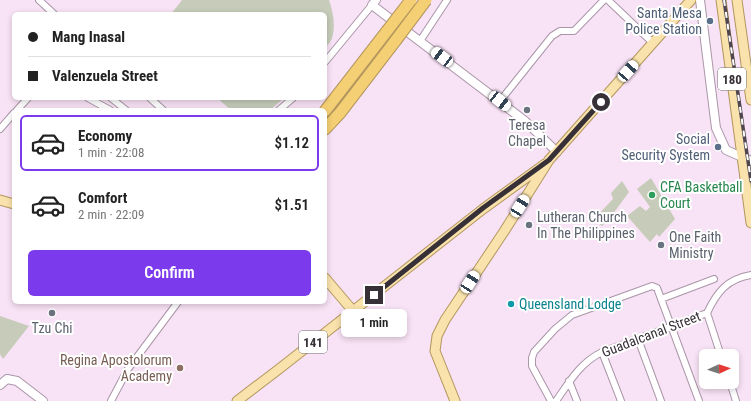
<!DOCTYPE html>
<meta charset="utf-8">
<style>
:root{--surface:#fff;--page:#f6f6f6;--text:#222;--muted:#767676;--line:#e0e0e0;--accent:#7c3aed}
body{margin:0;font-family:"Roboto Condensed",sans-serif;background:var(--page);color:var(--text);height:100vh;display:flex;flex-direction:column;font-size:15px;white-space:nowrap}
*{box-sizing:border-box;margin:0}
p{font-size:13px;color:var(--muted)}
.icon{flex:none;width:22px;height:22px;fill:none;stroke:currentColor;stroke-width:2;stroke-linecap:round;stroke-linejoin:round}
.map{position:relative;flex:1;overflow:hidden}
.panel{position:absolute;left:12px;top:108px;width:315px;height:196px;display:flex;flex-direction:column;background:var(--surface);border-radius:6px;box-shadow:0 2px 6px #0003}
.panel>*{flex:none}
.banner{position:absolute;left:12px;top:12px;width:315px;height:88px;border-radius:6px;box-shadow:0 2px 6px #0003;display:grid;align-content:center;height:88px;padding:0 16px;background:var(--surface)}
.needle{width:26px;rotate:87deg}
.fabs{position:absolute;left:699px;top:349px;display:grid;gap:8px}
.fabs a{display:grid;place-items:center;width:40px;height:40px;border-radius:6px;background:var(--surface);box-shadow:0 2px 6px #0003;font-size:20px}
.end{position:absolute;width:18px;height:18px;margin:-9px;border:5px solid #383037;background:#fff;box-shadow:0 0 0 2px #fff}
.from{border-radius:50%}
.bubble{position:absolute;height:28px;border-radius:6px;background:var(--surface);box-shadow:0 2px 6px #0003;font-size:13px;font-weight:600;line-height:28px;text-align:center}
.car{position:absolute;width:12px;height:24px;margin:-12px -6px;border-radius:5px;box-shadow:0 0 3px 1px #0007;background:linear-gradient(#fff 24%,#345 0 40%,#fff 0 76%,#345 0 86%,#fff 0)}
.banner b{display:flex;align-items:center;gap:14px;height:38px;font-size:15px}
.banner b+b{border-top:1px solid var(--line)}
.banner i{width:10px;height:10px;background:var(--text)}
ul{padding:7px 0 0;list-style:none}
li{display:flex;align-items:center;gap:12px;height:56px;margin:0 8px 6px;padding:0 8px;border:2px solid transparent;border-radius:6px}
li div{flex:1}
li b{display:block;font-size:15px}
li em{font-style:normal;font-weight:600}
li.active{border-color:var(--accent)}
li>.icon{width:36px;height:36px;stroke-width:1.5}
.button{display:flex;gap:8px;margin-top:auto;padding:8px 16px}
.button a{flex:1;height:46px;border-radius:6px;background:var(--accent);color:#fff;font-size:16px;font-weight:600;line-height:46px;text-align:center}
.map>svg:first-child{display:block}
.green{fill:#c6ccb9}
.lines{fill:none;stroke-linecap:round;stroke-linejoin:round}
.street-casing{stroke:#aa96a8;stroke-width:8}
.secondary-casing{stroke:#aa96a8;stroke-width:10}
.primary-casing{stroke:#b3975e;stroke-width:11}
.highway-casing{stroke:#b3975e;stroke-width:13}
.street{stroke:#fff;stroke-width:6}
.secondary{stroke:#fff;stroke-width:8}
.primary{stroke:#f9e2ab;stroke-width:9}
.highway{stroke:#f5cf73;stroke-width:11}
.rail-casing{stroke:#50464f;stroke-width:3.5}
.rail{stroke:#fff;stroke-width:2;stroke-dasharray:6;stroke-linecap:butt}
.highway-bridge-casing{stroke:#b3975e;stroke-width:13;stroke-linecap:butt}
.highway-bridge{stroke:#f5cf73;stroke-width:11}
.route{stroke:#383037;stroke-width:5}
.service-dot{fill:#5c6f8a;stroke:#fff;stroke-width:1.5}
.worship-dot{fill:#6b7280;stroke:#fff;stroke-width:1.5}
.leisure-dot{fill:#2e9e5b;stroke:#fff;stroke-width:1.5}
.culture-dot{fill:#0f9aa8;stroke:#fff;stroke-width:1.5}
.education-dot{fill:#8d6e63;stroke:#fff;stroke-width:1.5}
.labels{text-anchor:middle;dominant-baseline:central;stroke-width:4;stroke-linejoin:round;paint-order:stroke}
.shield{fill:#fff;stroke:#746e73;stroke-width:1}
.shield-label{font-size:13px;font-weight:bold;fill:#383037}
.service-label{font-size:14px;fill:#4e5e75;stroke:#fff;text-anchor:end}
.worship-label{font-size:14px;fill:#5b616d;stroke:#fff}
.leisure-label{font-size:14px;fill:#27864d;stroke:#fff;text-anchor:start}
.culture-label{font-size:14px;fill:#0d838f;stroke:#fff;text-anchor:start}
.street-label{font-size:14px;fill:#383037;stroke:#fff}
.education-label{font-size:14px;fill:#785e54;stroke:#fff;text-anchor:end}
</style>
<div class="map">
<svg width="751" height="401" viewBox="0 0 751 401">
<rect width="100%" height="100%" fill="#f8e2f5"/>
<path class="green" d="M 182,0 L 329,0 C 333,12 336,26 332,38 C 331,42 327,45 325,49 L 325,14 L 171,14 Z
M 217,98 L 284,98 L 270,110 L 231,110 Z
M 651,178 L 675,219 L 659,237 L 657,234 L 650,242 L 627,216 L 640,206 L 646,211 L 650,207 L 637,189 Z
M 622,181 L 629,192 L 610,218 L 602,226 L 594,219 L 613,199 L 611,193 Z
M 0,316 L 29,326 L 3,359 L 0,354 Z"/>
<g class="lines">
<defs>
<path id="street" d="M 39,0 L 54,14
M 608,0 L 653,43
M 420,41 L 447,0
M 325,62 L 372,5
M 88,98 L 110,110
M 111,98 L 126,110
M 150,98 L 163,110
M 500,101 L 552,36 L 560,31 L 574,31 L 604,0
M 17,110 L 28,98
M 279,110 L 293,98
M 0,129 L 14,113
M 661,299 L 714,279
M 707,313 L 721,356
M 638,339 L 661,401
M 602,352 L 621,401
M 569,381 L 577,401
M 730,382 L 736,401
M 111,401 L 128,369 L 178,302
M 551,401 L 532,366 L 532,358 L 534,352 L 555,329 L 572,315 L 652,286 L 657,288 L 699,401
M 556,401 C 570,381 580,363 602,352 L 707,313 C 717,292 727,279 751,275"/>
<path id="secondary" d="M 376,0 L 372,5 L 525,121 L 557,152
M 700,0 L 716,128 L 726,150 L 751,161
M 0,385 L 7,379 L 17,381 L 43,401"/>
<path id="primary" d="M 721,0 L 751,223
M 737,0 L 751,100
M 0,200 L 14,204
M 325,278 L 353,311
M 237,401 L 279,369 L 483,209 L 545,164
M 455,401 L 435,351 L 437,336 L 445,320 L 505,230 L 549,160 L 691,0"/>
<path id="highway" d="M 325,111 L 387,31
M 325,129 L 340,113 L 396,40"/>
</defs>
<use href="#street" class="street-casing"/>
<use href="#secondary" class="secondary-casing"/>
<use href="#primary" class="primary-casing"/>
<use href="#highway" class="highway-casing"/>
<use href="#street" class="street"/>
<use href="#secondary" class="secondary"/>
<use href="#primary" class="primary"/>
<use href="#highway" class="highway"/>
<defs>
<path id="rail" d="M 724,0 L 751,181"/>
</defs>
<use href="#rail" class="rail-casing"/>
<use href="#rail" class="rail"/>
<defs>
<path id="highway-bridge" d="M 387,31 L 411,0
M 396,40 L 426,0"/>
</defs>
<use href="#highway-bridge" class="highway-bridge-casing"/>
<use href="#highway-bridge" class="highway-bridge"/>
</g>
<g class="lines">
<path class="route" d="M 374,295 L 483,208 L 549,160 L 601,102"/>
</g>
<g class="service-dot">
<circle cx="710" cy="21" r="4"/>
<circle cx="718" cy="147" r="4"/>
</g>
<g class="worship-dot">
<circle cx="527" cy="110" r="4"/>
<circle cx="529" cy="225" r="4"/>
<circle cx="661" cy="245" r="4"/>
<circle cx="52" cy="313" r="4"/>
</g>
<circle class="leisure-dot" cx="652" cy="195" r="4"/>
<circle class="culture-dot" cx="511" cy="304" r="4"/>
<circle class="education-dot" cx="180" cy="368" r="4"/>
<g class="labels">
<g class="shield">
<rect x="718" y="68" width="28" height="22" rx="3"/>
<rect x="299" y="331" width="28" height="22" rx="3"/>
</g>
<g class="shield-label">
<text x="732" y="79">180</text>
<text x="313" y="342">141</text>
</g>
<g class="service-label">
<text x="702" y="13">Santa Mesa<tspan x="702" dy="16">Police Station</tspan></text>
<text x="710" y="139">Social<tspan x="710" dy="16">Security System</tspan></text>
</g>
<g class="worship-label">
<text x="527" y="125">Teresa<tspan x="527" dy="16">Chapel</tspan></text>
<text x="537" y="217" text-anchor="start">Lutheran Church<tspan x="537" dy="16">In The Philippines</tspan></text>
<text x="669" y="237" text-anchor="start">One Faith<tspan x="669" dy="16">Ministry</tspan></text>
<text x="52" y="328">Tzu Chi</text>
</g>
<g class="leisure-label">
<text x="660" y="187">CFA Basketball<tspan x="660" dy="16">Court</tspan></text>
</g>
<g class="culture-label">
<text x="519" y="304">Queensland Lodge</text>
</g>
<g class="street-label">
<text transform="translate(651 334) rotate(-21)">Guadalcanal Street</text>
</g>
<g class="education-label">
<text x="172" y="360">Regina Apostolorum<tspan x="172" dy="16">Academy</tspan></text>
</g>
</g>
</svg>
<div class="fabs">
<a><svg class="needle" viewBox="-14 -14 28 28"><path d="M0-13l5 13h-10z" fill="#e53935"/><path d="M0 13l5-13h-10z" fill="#767676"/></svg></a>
</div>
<i class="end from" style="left:601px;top:102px"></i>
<i class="end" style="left:374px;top:295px"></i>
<div class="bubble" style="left:341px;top:309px;width:66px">1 min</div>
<i class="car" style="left:442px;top:57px;rotate:307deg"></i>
<i class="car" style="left:628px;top:71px;rotate:42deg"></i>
<i class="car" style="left:500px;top:101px;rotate:128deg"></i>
<i class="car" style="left:520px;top:206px;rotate:32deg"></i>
<i class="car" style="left:470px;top:282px;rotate:33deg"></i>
<div class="banner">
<b><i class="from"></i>Mang Inasal</b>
<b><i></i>Valenzuela Street</b>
</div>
<section class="panel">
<ul>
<li class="active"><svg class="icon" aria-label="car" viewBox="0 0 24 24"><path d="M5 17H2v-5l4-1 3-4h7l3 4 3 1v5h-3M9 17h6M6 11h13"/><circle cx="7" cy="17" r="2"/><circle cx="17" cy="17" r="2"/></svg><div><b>Economy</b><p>1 min · 22:08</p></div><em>$1.12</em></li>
<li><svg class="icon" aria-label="car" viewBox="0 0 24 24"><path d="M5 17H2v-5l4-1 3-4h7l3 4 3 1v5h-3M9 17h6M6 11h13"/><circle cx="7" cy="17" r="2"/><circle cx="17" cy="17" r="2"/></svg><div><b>Comfort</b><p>2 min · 22:09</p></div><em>$1.51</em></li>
</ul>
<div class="button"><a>Confirm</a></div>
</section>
</div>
